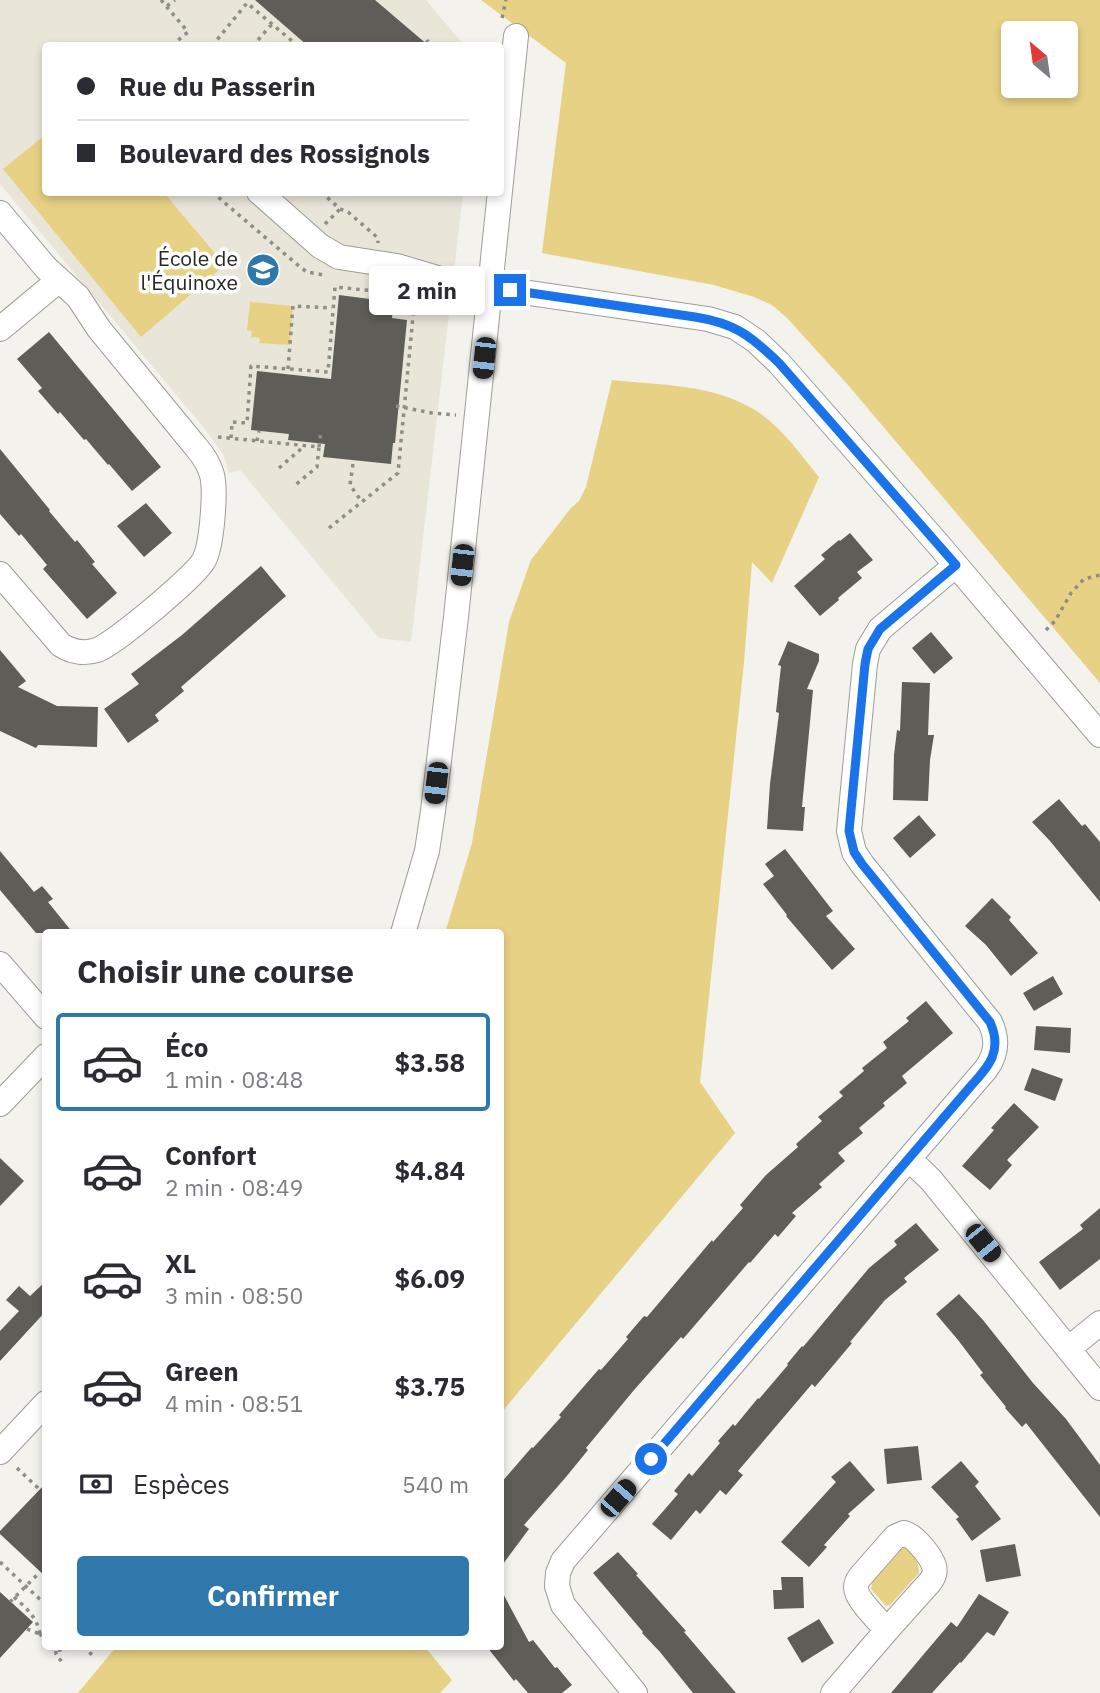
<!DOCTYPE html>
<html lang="fr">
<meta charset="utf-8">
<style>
:root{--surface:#fff;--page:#f7f7f7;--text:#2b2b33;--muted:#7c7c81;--line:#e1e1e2;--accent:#2e78ab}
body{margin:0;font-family:"IBM Plex Sans",sans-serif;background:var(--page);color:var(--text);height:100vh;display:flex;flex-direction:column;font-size:26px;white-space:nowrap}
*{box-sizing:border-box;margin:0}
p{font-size:23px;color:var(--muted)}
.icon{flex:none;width:38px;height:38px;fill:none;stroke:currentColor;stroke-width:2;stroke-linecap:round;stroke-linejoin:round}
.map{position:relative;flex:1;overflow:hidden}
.details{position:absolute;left:42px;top:929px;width:462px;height:721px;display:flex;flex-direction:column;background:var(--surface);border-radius:7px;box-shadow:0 4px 10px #0003}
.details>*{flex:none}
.top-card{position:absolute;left:42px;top:42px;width:462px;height:154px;border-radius:7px;box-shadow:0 4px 10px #0003;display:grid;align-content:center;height:154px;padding:0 35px;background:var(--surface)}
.needle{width:46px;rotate:331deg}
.controls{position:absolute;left:1001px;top:21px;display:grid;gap:14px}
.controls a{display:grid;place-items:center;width:77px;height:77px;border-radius:7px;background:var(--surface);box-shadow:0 4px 10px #0003;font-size:35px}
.end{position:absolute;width:32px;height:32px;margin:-16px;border:9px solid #1a73e8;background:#fff;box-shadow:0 0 0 4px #fff}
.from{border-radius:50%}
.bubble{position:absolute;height:49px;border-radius:7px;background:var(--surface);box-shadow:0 4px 10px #0003;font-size:23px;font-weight:700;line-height:49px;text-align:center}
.car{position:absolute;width:21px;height:42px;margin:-21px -10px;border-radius:9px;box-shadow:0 0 5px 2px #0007;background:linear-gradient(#222 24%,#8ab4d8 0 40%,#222 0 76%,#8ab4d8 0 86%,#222 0)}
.top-card b{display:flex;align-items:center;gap:24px;height:66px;font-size:26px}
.top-card b+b{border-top:2px solid var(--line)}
.top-card i{width:18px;height:18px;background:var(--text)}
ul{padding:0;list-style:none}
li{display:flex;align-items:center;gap:21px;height:98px;margin:0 14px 10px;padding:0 21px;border:4px solid transparent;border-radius:7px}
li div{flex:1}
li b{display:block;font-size:26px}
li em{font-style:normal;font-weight:700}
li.on{border-color:var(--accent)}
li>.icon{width:63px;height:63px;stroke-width:1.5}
h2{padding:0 35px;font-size:32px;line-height:84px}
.pay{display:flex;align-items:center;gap:18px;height:77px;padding:0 35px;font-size:26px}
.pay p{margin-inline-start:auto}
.button{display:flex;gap:14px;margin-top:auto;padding:14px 35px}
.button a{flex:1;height:80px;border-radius:7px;background:var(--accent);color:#fff;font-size:28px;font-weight:700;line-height:80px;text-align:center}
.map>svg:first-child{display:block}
.built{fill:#e9e5d8}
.green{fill:#e7d184;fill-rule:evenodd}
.building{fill:#5e5d58}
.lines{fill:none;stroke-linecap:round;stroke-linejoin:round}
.minor-casing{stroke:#9e9c97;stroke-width:26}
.path{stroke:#8d8d89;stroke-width:3.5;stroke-dasharray:3.5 5;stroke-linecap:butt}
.minor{stroke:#fff;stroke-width:24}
.route{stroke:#1a73e8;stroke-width:9}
.labels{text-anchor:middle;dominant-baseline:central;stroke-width:7;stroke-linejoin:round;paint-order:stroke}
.poi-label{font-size:21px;fill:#262624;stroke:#fff;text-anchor:end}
</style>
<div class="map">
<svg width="1100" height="1693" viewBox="0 0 1100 1693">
<rect width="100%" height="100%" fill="#f3f2ec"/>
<path class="built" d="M 0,0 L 426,0 L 464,45 L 46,46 L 46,192 L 463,193 L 411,642 L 379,638 L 240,470 L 229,473 L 223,454 L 204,428 L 0,184 Z"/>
<path class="green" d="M 481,0 L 1100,0 L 1100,683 L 848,385 L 787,318 L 772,305 L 754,297 L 714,285 L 542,253 L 566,63 ZM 1013,33 L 1066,33 L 1066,86 L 1013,86 Z
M 45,135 L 46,192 L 164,193 L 225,265 L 141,337 L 3,169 Z
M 250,302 L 293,306 L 290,345 L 259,343 L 260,338 L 251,337 L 252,331 L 247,330 Z
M 612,380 C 659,385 713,384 755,410 C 781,426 800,454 819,477 L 772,583 L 752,562 L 744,662 L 700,1082 L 735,1133 L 501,1413 L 500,933 L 445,933 L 472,843 L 509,622 L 531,560 L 570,509 L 579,501 L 586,487 Z
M 903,1546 C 914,1552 919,1561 919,1573 L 890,1605 L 886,1606 L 871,1589 L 872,1584 L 871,1580 Z
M 116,1647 L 425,1647 L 452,1680 L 440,1693 L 78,1693 Z"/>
<path class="building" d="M 255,0 L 375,0 L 429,46 L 308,46 Z
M 339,295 L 370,299 L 370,307 L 393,309 L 392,318 L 407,320 L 395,443 L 393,443 L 391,464 L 323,457 L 325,444 L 288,440 L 289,434 L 251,430 L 257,371 L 331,379 Z
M 49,332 L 161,467 L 132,491 L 109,464 L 108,465 L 86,439 L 84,440 L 60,412 L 58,414 L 38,391 L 42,388 L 17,359 Z
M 0,449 L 50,510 L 49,511 L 75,542 L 77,540 L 95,562 L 92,564 L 117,593 L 87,619 L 43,569 L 47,565 L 21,534 L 19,536 L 0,514 Z
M 146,503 L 172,533 L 144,557 L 117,526 Z
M 850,533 L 873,560 L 857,572 L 862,578 L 838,598 L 839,600 L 820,616 L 794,586 L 825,559 L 821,555 L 839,540 L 840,541 Z
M 261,566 L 286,596 L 181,687 L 184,691 L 155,715 L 159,721 L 128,743 L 104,709 L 139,684 L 131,674 L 182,635 Z
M 931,632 L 953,658 L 934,674 L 912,648 Z
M 788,641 L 819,654 L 819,661 L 807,689 L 813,690 L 802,807 L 805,807 L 803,831 L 767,829 L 770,784 L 779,713 L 776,712 L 781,666 L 778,665 Z
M 0,650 L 26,681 L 18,687 L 57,706 L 98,707 L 97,747 L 38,745 L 36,748 L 0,731 Z
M 902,682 L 930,683 L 928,735 L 934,735 L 930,760 L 928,801 L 893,800 L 894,755 L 897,730 L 900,731 Z
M 1059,799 L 1082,826 L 1085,824 L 1100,842 L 1100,902 L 1050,841 L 1032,822 Z
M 919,815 L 936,835 L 910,858 L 893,838 Z
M 785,849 L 833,911 L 826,916 L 855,949 L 832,970 L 786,916 L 787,915 L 763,884 L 774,876 L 765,864 Z
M 0,851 L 34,892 L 42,886 L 53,899 L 48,902 L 73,933 L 36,933 L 0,890 Z
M 992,898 L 1011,917 L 1009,920 L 1038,953 L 1011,976 L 986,945 L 965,926 Z
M 1053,976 L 1063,994 L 1034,1011 L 1023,993 Z
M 926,1001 L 953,1033 L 902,1076 L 907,1083 L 883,1103 L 885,1106 L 859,1128 L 863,1133 L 838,1153 L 845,1161 L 819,1184 L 822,1187 L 792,1213 L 796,1216 L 778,1237 L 775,1234 L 750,1263 L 749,1262 L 683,1339 L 681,1337 L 634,1390 L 586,1448 L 588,1450 L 566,1477 L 524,1525 L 529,1529 L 500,1568 L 500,1484 L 532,1447 L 533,1448 L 561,1417 L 559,1415 L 599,1369 L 601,1370 L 628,1339 L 626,1337 L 644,1316 L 647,1317 L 712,1240 L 713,1242 L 743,1208 L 740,1205 L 766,1175 L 798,1147 L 796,1144 L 822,1121 L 818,1117 L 843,1096 L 839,1092 L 864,1071 L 862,1068 L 887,1048 L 883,1042 L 909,1021 L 906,1018 Z
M 1036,1026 L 1071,1028 L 1070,1053 L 1034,1050 Z
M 1032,1068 L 1063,1079 L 1055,1101 L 1024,1090 Z
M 1014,1103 L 1039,1127 L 1007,1160 L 1012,1165 L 990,1190 L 962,1166 L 994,1130 L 991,1128 Z
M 0,1158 L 24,1181 L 0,1206 Z
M 1100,1208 L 1100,1259 L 1060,1290 L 1039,1262 L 1083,1229 L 1080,1225 Z
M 916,1223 L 939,1250 L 904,1278 L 907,1282 L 885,1300 L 850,1342 L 852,1343 L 815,1387 L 812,1384 L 738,1471 L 743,1475 L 726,1495 L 720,1490 L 700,1514 L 696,1510 L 671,1540 L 652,1524 L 678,1494 L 674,1491 L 689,1473 L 692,1476 L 720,1443 L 718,1441 L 733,1424 L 735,1426 L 758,1398 L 759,1399 L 788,1365 L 787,1364 L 802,1346 L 803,1347 L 869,1268 L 897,1245 L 894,1241 Z
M 46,1281 L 46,1311 L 0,1361 L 0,1331 L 19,1311 L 6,1300 L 19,1286 L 30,1296 Z
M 959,1294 L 983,1320 L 1033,1383 L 1066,1419 L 1100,1465 L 1100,1517 L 1026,1423 L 1022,1427 L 1005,1408 L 1006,1407 L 980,1375 L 983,1373 L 958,1340 L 936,1314 Z
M 918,1446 L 922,1480 L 887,1484 L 884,1449 Z
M 850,1461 L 875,1490 L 848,1514 L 850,1516 L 824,1545 L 827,1547 L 809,1567 L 781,1542 L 836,1482 L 831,1477 Z
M 961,1461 L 979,1482 L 975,1486 L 1001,1519 L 972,1541 L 956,1519 L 959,1517 L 931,1487 Z
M 46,1483 L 46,1577 L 0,1534 L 0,1531 Z
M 1015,1544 L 1021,1576 L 986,1582 L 980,1550 Z
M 618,1552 L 638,1574 L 636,1575 L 686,1631 L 684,1632 L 736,1693 L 693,1693 L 660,1652 L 642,1633 L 643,1632 L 593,1573 Z
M 781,1577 L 803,1577 L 804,1608 L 774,1609 L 773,1590 L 782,1590 Z
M 500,1588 L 529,1642 L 533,1640 L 555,1668 L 557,1667 L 572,1685 L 562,1693 L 528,1693 L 516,1679 L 514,1681 L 487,1647 L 500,1647 Z
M 0,1592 L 33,1622 L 0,1658 Z
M 979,1594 L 1009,1612 L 994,1636 L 987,1632 L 961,1663 L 960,1662 L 932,1693 L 891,1693 L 951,1622 L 957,1627 Z
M 819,1619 L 834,1643 L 802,1663 L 787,1638 Z"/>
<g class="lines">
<defs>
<path id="minor" d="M 259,192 L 320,246 L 339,257 L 397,266 L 447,281 L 708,319 L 735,327 L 756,341 L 779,363 L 938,544 L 1100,735
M 0,213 L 46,268 L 78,297 L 99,329 L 196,447 C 203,455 209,464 212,475 C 216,491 212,545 204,560 C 196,576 114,644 97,650 C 85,654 72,652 61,645 L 0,574
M 0,329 L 59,280
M 403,933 L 427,851 L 433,811 L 456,617 L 516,36
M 0,964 L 46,1017
M 0,1104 L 46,1056
M 909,1159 L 931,1180 L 1100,1388
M 1068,1349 L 1100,1323
M 0,1452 L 46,1403
M 904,1533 C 914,1535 931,1556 934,1566 C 936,1573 934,1577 930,1582 L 887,1630 C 879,1621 856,1599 856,1588 C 856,1583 857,1581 860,1577 L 895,1537 Z
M 635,1693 L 563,1605 L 557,1586 L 558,1573 L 563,1561 L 986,1069 C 997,1054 998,1039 990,1022 L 862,864 L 854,852 L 849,831 L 865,664 L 868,649 L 880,629 L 956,565
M 833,1693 L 887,1630"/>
</defs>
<use href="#minor" class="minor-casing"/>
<path class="path" d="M 161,0 L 188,32 L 171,46
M 167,6 L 175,0
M 502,18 L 506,0
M 258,40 L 272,24
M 426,43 L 428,41 L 433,46
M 212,46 L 247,3 L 298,46
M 212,192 L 300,267 L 307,272 L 324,275
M 321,192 L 340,209 L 348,212 L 378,238 L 378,243
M 325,224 L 340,209
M 374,307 L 375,288
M 288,369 L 293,306 L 332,308
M 396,406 L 432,413 L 456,415
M 218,437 L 319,447 L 317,467 L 294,486
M 231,438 L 232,422 L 247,423 L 251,366 L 328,372 L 335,287 L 375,291
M 257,441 L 259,431
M 319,447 L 321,430
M 353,464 L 350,485 L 362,502
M 279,468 L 301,449 L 301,445
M 329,528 L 398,473 L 414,306 L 374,302
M 1046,630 L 1055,621 L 1071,593 L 1084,579 L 1100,575
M 17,1468 L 39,1489
M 0,1562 L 46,1605
M 14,1597 C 26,1608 37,1617 40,1634
M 10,1602 L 40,1572
M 46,1627 L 40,1634 L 46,1642
M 27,1629 L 40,1634
M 51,1647 L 56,1651 L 72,1647 L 84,1647 L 92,1655
M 56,1651 L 56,1654 L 64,1665"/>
<use href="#minor" class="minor"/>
</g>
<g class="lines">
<path class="route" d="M 510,290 L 695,317 C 734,323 750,335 779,363 L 956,565 L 880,629 L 868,649 L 865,664 L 849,831 L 854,852 L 862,864 L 990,1022 C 1003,1051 989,1066 970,1087 L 651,1459"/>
</g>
<defs>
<symbol id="school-disc" viewBox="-11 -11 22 22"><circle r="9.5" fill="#2e78ab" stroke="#fff"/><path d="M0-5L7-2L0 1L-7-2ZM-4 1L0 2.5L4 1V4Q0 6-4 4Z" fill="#fff"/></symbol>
</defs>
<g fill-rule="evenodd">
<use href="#school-disc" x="244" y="251" width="38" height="38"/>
</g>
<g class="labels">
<g class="poi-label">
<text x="238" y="258">École de<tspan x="238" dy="24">l'Équinoxe</tspan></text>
</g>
</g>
</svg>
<div class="controls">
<a><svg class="needle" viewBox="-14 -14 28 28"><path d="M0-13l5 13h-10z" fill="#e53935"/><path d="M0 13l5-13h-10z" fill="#7c7c81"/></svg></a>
</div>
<i class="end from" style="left:651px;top:1459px"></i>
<i class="end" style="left:510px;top:290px"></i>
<div class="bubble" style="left:369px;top:266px;width:116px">2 min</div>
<i class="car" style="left:484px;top:358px;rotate:186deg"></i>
<i class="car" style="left:462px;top:565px;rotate:186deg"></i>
<i class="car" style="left:436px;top:783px;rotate:187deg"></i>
<i class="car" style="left:983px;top:1243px;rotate:141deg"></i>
<i class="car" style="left:618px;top:1498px;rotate:41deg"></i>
<div class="top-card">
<b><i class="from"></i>Rue du Passerin</b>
<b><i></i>Boulevard des Rossignols</b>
</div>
<section class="details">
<h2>Choisir une course</h2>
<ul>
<li class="on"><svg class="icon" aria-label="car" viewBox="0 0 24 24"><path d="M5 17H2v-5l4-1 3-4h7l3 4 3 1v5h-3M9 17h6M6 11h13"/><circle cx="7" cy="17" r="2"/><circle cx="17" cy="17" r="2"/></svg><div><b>Éco</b><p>1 min · 08:48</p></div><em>$3.58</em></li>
<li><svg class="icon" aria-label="car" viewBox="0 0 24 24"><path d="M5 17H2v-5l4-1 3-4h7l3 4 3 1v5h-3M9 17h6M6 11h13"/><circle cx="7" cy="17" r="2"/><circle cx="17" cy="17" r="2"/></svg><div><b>Confort</b><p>2 min · 08:49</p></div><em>$4.84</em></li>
<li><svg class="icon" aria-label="car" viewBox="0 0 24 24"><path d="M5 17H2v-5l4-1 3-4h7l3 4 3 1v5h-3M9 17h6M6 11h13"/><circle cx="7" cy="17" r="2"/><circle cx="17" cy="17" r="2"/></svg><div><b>XL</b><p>3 min · 08:50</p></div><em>$6.09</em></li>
<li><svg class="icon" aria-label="car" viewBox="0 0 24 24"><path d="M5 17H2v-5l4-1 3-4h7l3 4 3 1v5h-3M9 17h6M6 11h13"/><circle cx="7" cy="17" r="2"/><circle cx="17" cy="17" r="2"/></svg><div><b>Green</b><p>4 min · 08:51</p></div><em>$3.75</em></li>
</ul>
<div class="pay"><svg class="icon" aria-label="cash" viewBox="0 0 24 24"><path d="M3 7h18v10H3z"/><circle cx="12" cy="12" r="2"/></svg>Espèces<p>540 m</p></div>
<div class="button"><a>Confirmer</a></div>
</section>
</div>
